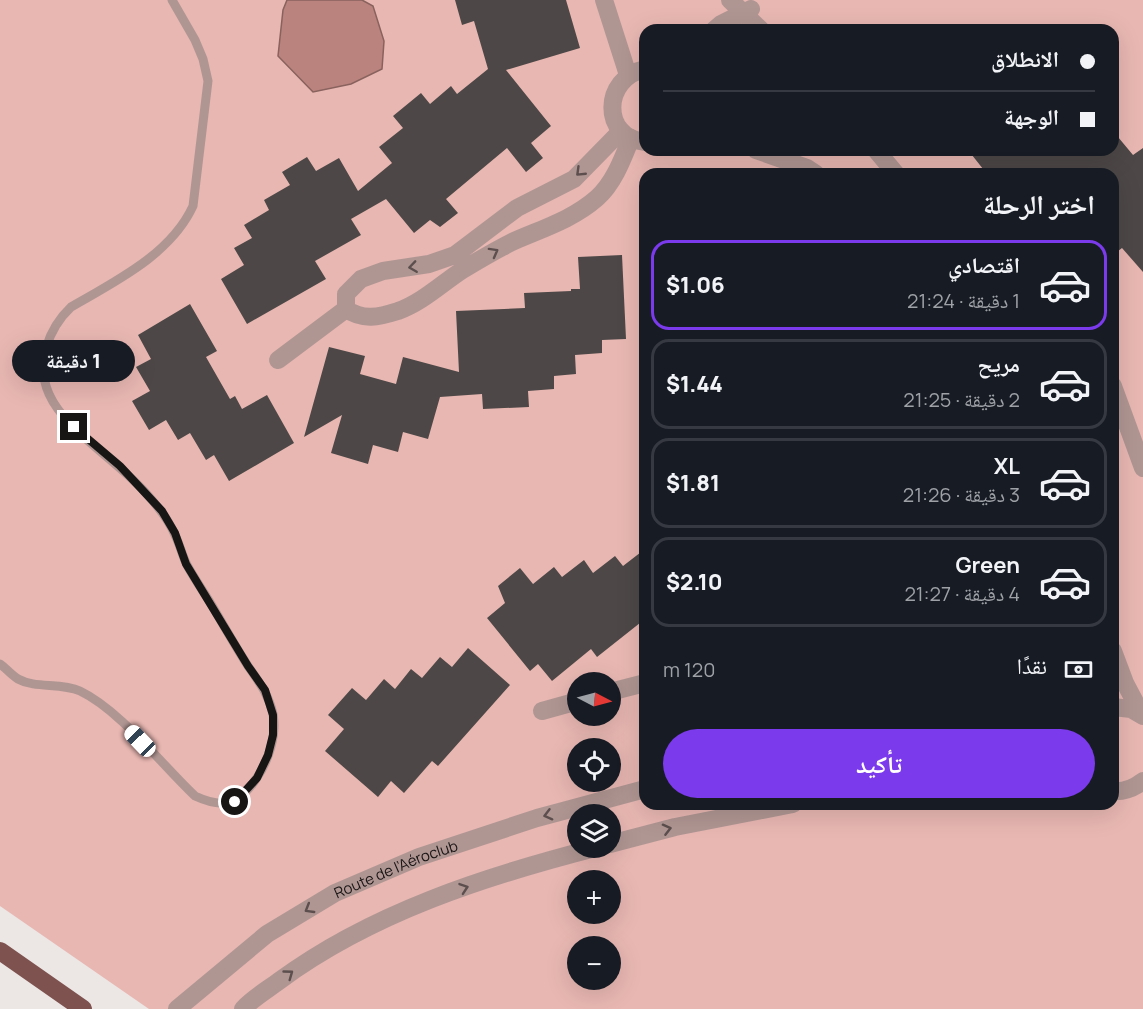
<!DOCTYPE html>
<html lang="ar">
<meta charset="utf-8">
<style>
:root{--surface:#171b24;--page:#20242c;--text:#f1f3f6;--muted:#9ea1a6;--line:#363941;--accent:#7c3aed}
body{margin:0;font-family:Manrope,"Noto Naskh Arabic",sans-serif;background:var(--page);color:var(--text);direction:rtl;height:100vh;display:flex;flex-direction:column;font-size:22px;white-space:nowrap}
*{box-sizing:border-box;margin:0}
p{font-size:20px;color:var(--muted)}
.icon{flex:none;width:33px;height:33px;fill:none;stroke:currentColor;stroke-width:2;stroke-linecap:round;stroke-linejoin:round}
.map{position:relative;flex:1;overflow:hidden;direction:ltr}
.sheet{position:absolute;left:639px;top:168px;width:480px;height:642px;display:flex;flex-direction:column;background:var(--surface);border-radius:18px;box-shadow:0 6px 24px #0002;direction:rtl}
.sheet>*{flex:none}
.banner{position:absolute;left:639px;top:24px;width:480px;height:132px;border-radius:18px;box-shadow:0 6px 24px #0002;direction:rtl;display:grid;align-content:center;height:132px;padding:0 24px;background:var(--surface)}
.needle{width:39px;rotate:96deg}
.buttons{position:absolute;left:567px;top:672px;display:grid;gap:12px}
.buttons a{display:grid;place-items:center;width:54px;height:54px;border-radius:50%;background:var(--surface);box-shadow:0 6px 24px #0002;font-size:30px}
.end{position:absolute;width:27px;height:27px;margin:-14px;border:8px solid #181515;background:#fff;box-shadow:0 0 0 3px #fff}
.from{border-radius:50%}
.bubble{position:absolute;height:42px;border-radius:21px;background:var(--surface);box-shadow:0 6px 24px #0002;font-size:20px;font-weight:800;line-height:42px;text-align:center;direction:rtl}
.car{position:absolute;width:18px;height:36px;margin:-18px -9px;border-radius:8px;box-shadow:0 0 4px 2px #0007;background:linear-gradient(#fff 24%,#345 0 40%,#fff 0 76%,#345 0 86%,#fff 0)}
.banner b{display:flex;align-items:center;gap:21px;height:57px;font-size:22px}
.banner b+b{border-top:2px solid var(--line)}
.banner i{width:15px;height:15px;background:var(--text)}
ul{padding:0;list-style:none}
li{display:flex;align-items:center;gap:18px;height:90px;margin:0 12px 9px;padding:0 12px;border:3px solid var(--line);border-radius:18px}
li div{flex:1}
li b{display:block;font-size:22px}
li em{font-style:normal;font-weight:800}
li.active{border-color:var(--accent)}
li>.icon{width:54px;height:54px;stroke-width:1.5}
h2{padding:0 24px;font-size:27px;line-height:72px}
.pay{display:flex;align-items:center;gap:15px;height:66px;padding:0 24px;font-size:22px}
.pay p{margin-inline-start:auto}
.action{display:flex;gap:12px;margin-top:auto;padding:12px 24px}
.action a{flex:1;height:69px;border-radius:36px;background:var(--accent);color:#fff;font-size:24px;font-weight:800;line-height:69px;text-align:center}
.map>svg:first-child{display:block}
.green{fill:#e8b7b2;fill-rule:evenodd}
.water{fill:#ba837d;stroke:#89625e;stroke-width:1.5}
.building{fill:#4d4847}
.lines{fill:none;stroke-linecap:round;stroke-linejoin:round}
.lane{stroke:#b09693;stroke-width:9}
.street{stroke:#b09693;stroke-width:18}
.primary{stroke:#7e524e;stroke-width:18}
.oneway{stroke:#5c4f4e}
.route{stroke:#181515;stroke-width:8}
.labels{text-anchor:middle;dominant-baseline:central;stroke-width:6;stroke-linejoin:round;paint-order:stroke}
.street-label{font-size:15px;fill:#181515;stroke:#fff}
</style>
<div class="map">
<svg width="1143" height="1009" viewBox="0 0 1143 1009">
<rect width="100%" height="100%" fill="#ece6e5"/>
<path class="green" d="M 0,0 L 1143,0 L 1143,1009 L 149,1009 L 0,906 ZM 645,30 L 1113,30 L 1113,150 L 645,150 ZM 645,174 L 1113,174 L 1113,804 L 645,804 ZM 578,682 L 610,682 L 610,716 L 578,716 ZM 578,748 L 610,748 L 610,782 L 578,782 ZM 578,814 L 610,814 L 610,848 L 578,848 ZM 578,880 L 610,880 L 610,914 L 578,914 ZM 578,946 L 610,946 L 610,980 L 578,980 Z"/>
<path class="water" d="M 287,0 L 362,0 L 373,6 L 384,41 L 382,69 L 351,84 L 313,92 L 278,56 L 283,10 Z"/>
<path class="building" d="M 455,0 L 566,0 L 580,48 L 506,70 L 551,126 L 531,143 L 543,158 L 526,172 L 507,148 L 446,199 L 458,213 L 440,227 L 430,220 L 414,233 L 386,199 L 351,219 L 361,235 L 315,261 L 326,279 L 247,324 L 221,279 L 244,265 L 234,248 L 252,238 L 244,225 L 269,210 L 264,200 L 290,185 L 282,172 L 307,157 L 316,171 L 339,158 L 358,191 L 392,163 L 379,147 L 403,128 L 393,116 L 421,93 L 430,104 L 451,86 L 457,94 L 488,69 L 474,21 L 462,25 Z
M 1118,137 L 1133,155 L 1143,148 L 1143,272 L 1122,248 L 1113,255 L 1113,174 L 987,174 L 968,150 L 1113,150 L 1113,141 Z
M 622,255 L 626,339 L 602,340 L 602,353 L 575,355 L 576,374 L 554,376 L 554,389 L 528,391 L 529,407 L 483,409 L 482,394 L 440,397 L 428,439 L 403,432 L 398,452 L 373,445 L 368,464 L 331,453 L 342,415 L 304,437 L 329,347 L 365,356 L 360,374 L 396,384 L 403,357 L 459,372 L 456,311 L 525,308 L 524,293 L 571,291 L 571,289 L 580,289 L 578,257 Z
M 190,304 L 217,351 L 206,357 L 230,399 L 235,396 L 242,409 L 267,395 L 294,443 L 229,481 L 214,455 L 206,460 L 190,433 L 178,440 L 166,420 L 149,430 L 132,401 L 150,391 L 136,367 L 151,359 L 138,335 Z
M 645,549 L 645,619 L 597,657 L 591,649 L 552,681 L 538,664 L 530,671 L 487,618 L 505,603 L 498,586 L 520,568 L 533,584 L 554,567 L 562,577 L 584,560 L 593,573 L 615,556 L 623,566 Z
M 468,648 L 510,685 L 438,766 L 432,761 L 404,793 L 391,781 L 378,797 L 325,751 L 344,729 L 328,715 L 352,688 L 366,700 L 384,679 L 395,689 L 411,669 L 422,678 L 440,657 L 452,667 Z"/>
<g class="lines">
<path class="lane" d="M 0,664 C 6,668 11,675 18,679 C 36,689 60,682 80,691 C 120,710 162,765 195,796 C 223,809 239,805 256,779 C 268,762 277,736 273,714 C 269,695 259,682 248,666 C 235,646 223,624 211,604 C 203,591 194,578 187,565 C 182,555 180,545 175,535 C 168,518 156,504 144,491 C 116,460 65,430 49,394 C 35,363 49,328 71,307 C 116,281 171,254 193,206 L 208,81 L 203,59 L 195,40 L 172,0"/>
<g class="street">
<path d="M 604,0 L 628,75"/>
<path d="M 730,0 L 761,30"/>
<path d="M 714,30 L 721,24 L 751,9"/>
<path d="M 645,69 C 602,78 601,138 645,142"/>
<path d="M 621,131 L 574,179 L 517,208 L 455,255 L 429,264 L 383,271 L 361,279 L 346,294 L 346,309 C 363,321 379,317 398,311 C 423,302 442,283 464,269 C 479,260 496,250 512,242 C 541,229 572,220 597,198 C 614,183 623,158 631,138"/>
<path d="M 756,150 L 807,168 L 816,174"/>
<path d="M 876,150 L 896,174"/>
<path d="M 278,360 L 346,309"/>
<path d="M 1113,386 L 1143,468"/>
<path d="M 1113,651 L 1125,683 L 1142,715"/>
<path d="M 610,692 L 645,683"/>
<path d="M 1113,707 L 1131,709 L 1143,716"/>
<path d="M 542,711 L 578,701"/>
<path d="M 1113,791 C 1125,792 1134,788 1143,781"/>
<path d="M 610,844 L 675,827 L 793,804"/>
<path id="s1" d="M 177,1009 L 267,934 L 335,893 L 419,857 L 537,818 L 645,789"/>
<path d="M 243,1009 C 253,998 267,990 279,981 C 371,913 486,876 595,848"/>
</g>
<path class="primary" d="M 0,951 L 83,1009"/>
</g>
<defs><path id="oneway-chevron" d="M-2-3.5L2.5 0L-2 3.5" fill="none" stroke-width="1.6" stroke-linecap="round" stroke-linejoin="round" transform="scale(1.5)"/></defs>
<g class="oneway">
<use href="#oneway-chevron" transform="translate(580 172) rotate(136)"/>
<use href="#oneway-chevron" transform="translate(494 252) rotate(-29)"/>
<use href="#oneway-chevron" transform="translate(413 267) rotate(172)"/>
<use href="#oneway-chevron" transform="translate(548 815) rotate(165)"/>
<use href="#oneway-chevron" transform="translate(667 829) rotate(-14)"/>
<use href="#oneway-chevron" transform="translate(464 888) rotate(-19)"/>
<use href="#oneway-chevron" transform="translate(309 909) rotate(149)"/>
<use href="#oneway-chevron" transform="translate(289 974) rotate(-36)"/>
</g>
<g class="lines">
<path class="route" d="M 74,427 L 120,466 L 162,511 L 175,533 L 186,564 L 248,666 L 265,690 L 273,715 L 273,735 L 268,755 L 257,778 L 235,802"/>
</g>
<g class="labels">
<g class="street-label">
<text stroke="none"><textPath href="#s1" startOffset="262">Route de l’Aéroclub</textPath></text>
</g>
</g>
</svg>
<div class="buttons">
<a><svg class="needle" viewBox="-14 -14 28 28"><path d="M0-13l5 13h-10z" fill="#e53935"/><path d="M0 13l5-13h-10z" fill="#9ea1a6"/></svg></a>
<a><svg class="icon" aria-label="locate" viewBox="0 0 24 24"><circle cx="12" cy="12" r="6"/><path d="M12 2v4M12 18v4M2 12h4M18 12h4"/></svg></a>
<a><svg class="icon" aria-label="layers" viewBox="0 0 24 24"><path d="M12 4l9 5-9 5-9-5zM3 14l9 5 9-5"/></svg></a>
<a>+</a>
<a>−</a>
</div>
<i class="end from" style="left:235px;top:802px"></i>
<i class="end" style="left:74px;top:427px"></i>
<div class="bubble" style="left:12px;top:340px;width:123px">1 دقيقة</div>
<i class="car" style="left:140px;top:741px;rotate:316deg"></i>
<div class="banner">
<b><i class="from"></i>الانطلاق</b>
<b><i></i>الوجهة</b>
</div>
<section class="sheet">
<h2>اختر الرحلة</h2>
<ul>
<li class="active"><svg class="icon" aria-label="car" viewBox="0 0 24 24"><path d="M5 17H2v-5l4-1 3-4h7l3 4 3 1v5h-3M9 17h6M6 11h13"/><circle cx="7" cy="17" r="2"/><circle cx="17" cy="17" r="2"/></svg><div><b>اقتصادي</b><p>1 دقيقة · 21:24</p></div><em>$1.06</em></li>
<li><svg class="icon" aria-label="car" viewBox="0 0 24 24"><path d="M5 17H2v-5l4-1 3-4h7l3 4 3 1v5h-3M9 17h6M6 11h13"/><circle cx="7" cy="17" r="2"/><circle cx="17" cy="17" r="2"/></svg><div><b>مريح</b><p>2 دقيقة · 21:25</p></div><em>$1.44</em></li>
<li><svg class="icon" aria-label="car" viewBox="0 0 24 24"><path d="M5 17H2v-5l4-1 3-4h7l3 4 3 1v5h-3M9 17h6M6 11h13"/><circle cx="7" cy="17" r="2"/><circle cx="17" cy="17" r="2"/></svg><div><b>XL</b><p>3 دقيقة · 21:26</p></div><em>$1.81</em></li>
<li><svg class="icon" aria-label="car" viewBox="0 0 24 24"><path d="M5 17H2v-5l4-1 3-4h7l3 4 3 1v5h-3M9 17h6M6 11h13"/><circle cx="7" cy="17" r="2"/><circle cx="17" cy="17" r="2"/></svg><div><b>Green</b><p>4 دقيقة · 21:27</p></div><em>$2.10</em></li>
</ul>
<div class="pay"><svg class="icon" aria-label="cash" viewBox="0 0 24 24"><path d="M3 7h18v10H3z"/><circle cx="12" cy="12" r="2"/></svg>نقدًا<p>120 m</p></div>
<div class="action"><a>تأكيد</a></div>
</section>
</div>
